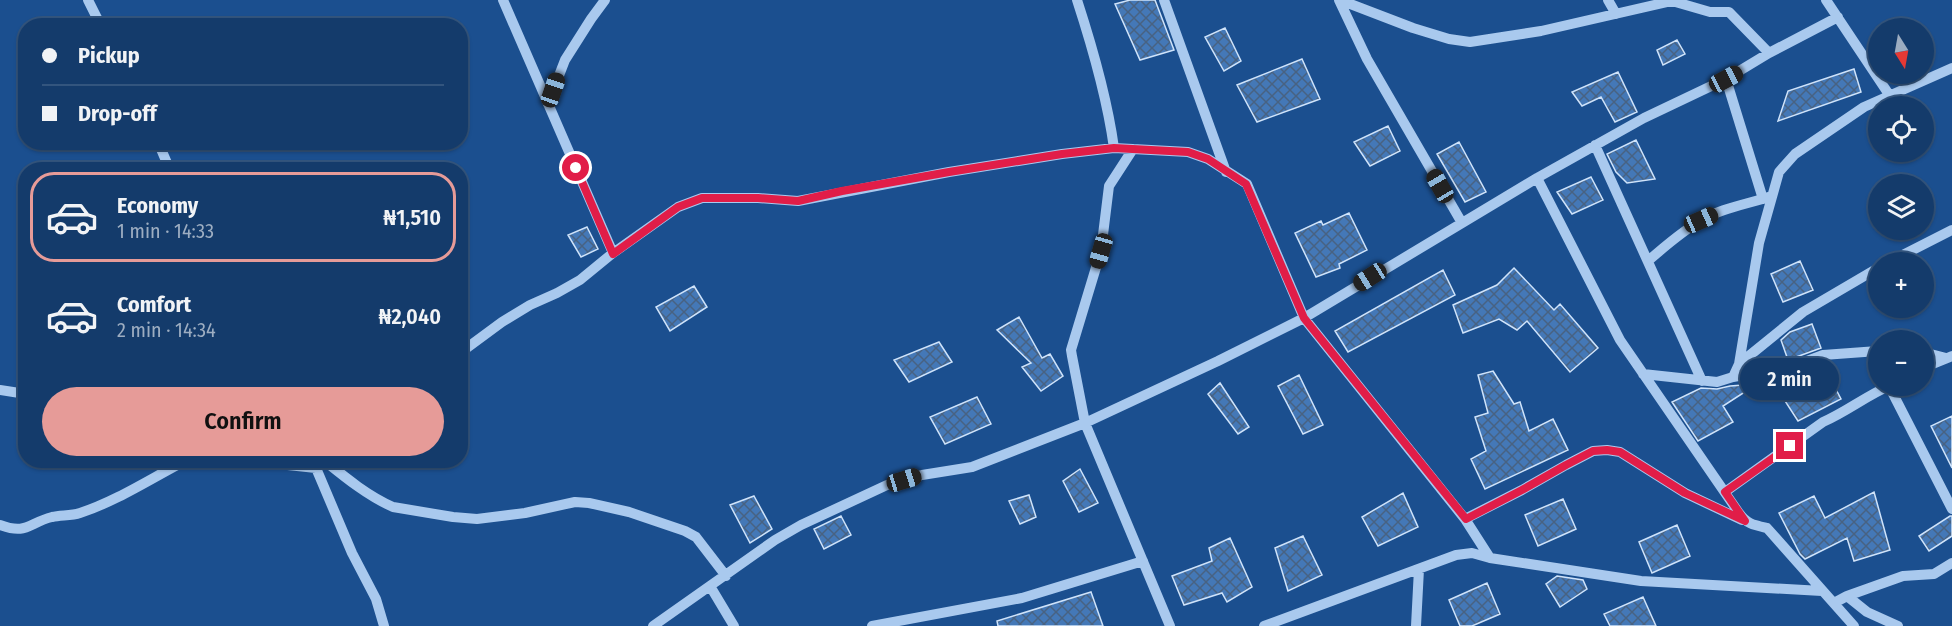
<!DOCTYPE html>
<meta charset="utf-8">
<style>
:root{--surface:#143b6b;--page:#1d4271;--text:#f1f3f6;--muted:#9dadc1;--line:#33557e;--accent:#e69b98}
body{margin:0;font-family:"Fira Sans Condensed",sans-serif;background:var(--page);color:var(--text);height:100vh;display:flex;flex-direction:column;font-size:22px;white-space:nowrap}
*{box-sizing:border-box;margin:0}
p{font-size:20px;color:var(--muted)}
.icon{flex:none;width:33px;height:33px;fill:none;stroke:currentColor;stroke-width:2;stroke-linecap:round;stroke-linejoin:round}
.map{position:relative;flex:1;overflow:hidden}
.panel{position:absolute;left:18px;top:162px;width:450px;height:306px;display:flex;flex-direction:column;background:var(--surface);border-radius:24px;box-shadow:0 2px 4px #0004,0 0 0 2px var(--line)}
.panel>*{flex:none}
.guide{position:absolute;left:18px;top:18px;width:450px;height:132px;border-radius:24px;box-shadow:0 2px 4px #0004,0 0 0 2px var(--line);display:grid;align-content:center;height:132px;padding:0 24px;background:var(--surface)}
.needle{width:39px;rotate:169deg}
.fabs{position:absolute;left:1868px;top:18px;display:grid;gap:12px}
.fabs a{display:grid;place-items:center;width:66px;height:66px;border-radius:50%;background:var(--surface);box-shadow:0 2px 4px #0004,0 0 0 2px var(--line);font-size:30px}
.end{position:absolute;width:27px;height:27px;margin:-14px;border:8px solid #e11d48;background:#fff;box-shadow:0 0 0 3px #fff}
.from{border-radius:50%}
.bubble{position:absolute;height:42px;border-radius:21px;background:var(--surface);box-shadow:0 2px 4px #0004,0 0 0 2px var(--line);font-size:20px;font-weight:600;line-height:42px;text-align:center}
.car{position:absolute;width:18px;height:36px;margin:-18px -9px;border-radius:8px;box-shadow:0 0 4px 2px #0007;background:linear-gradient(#222 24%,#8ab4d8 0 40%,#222 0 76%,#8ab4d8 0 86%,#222 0)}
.guide b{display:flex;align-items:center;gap:21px;height:57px;font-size:22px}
.guide b+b{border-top:2px solid var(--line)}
.guide i{width:15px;height:15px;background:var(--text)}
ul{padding:10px 0 0;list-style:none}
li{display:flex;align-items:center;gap:18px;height:90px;margin:0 12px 9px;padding:0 12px;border:3px solid transparent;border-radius:24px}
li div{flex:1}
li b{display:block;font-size:22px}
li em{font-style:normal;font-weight:600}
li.current{border-color:var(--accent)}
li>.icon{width:54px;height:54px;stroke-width:1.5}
.primary-button{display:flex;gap:12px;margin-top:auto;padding:12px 24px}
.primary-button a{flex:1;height:69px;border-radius:36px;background:var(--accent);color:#111;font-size:24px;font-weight:600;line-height:69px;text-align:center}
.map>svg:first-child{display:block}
.building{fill:url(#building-cross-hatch);stroke:#cfe3fa;stroke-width:1.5}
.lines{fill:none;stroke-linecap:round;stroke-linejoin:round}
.minor{stroke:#a9c9ee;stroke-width:10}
.route{stroke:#e11d48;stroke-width:8}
</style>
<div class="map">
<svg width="1952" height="626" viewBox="0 0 1952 626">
<defs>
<pattern id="building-cross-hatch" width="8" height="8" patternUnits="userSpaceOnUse" patternTransform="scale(1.5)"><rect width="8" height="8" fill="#4478b7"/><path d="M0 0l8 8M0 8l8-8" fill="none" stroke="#486282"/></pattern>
</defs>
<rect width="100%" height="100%" fill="#1b4f8f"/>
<path class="building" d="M 1130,0 L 1155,0 L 1174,50 L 1140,60 L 1115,4 Z
M 1225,28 L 1241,61 L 1224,71 L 1205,37 Z
M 1677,40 L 1685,54 L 1663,65 L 1657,50 Z
M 1302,59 L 1320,99 L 1257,122 L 1237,85 Z
M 1854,69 L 1861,92 L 1778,121 L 1788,91 Z
M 1618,72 L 1637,112 L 1615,122 L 1601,97 L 1582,106 L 1572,92 Z
M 1388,126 L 1400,151 L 1370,166 L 1354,142 Z
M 1636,140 L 1655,179 L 1627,183 L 1616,172 L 1607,154 Z
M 1459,142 L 1486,192 L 1465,202 L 1437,154 Z
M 1591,177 L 1603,200 L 1572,214 L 1557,192 Z
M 1349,213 L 1367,250 L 1339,264 L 1340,268 L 1316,277 L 1295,233 L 1321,221 L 1323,225 Z
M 587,227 L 598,249 L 581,257 L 568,235 Z
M 1800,261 L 1813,290 L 1783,302 L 1771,274 Z
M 1514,268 L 1554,310 L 1560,304 L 1598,348 L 1570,372 L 1527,321 L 1517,330 L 1499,319 L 1463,333 L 1453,305 L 1497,285 Z
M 1443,270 L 1455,295 L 1348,352 L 1335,331 Z
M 694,286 L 707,307 L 670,331 L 656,307 Z
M 1019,317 L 1042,358 L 1050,354 L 1063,376 L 1041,391 L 1022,367 L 1031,363 L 997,330 Z
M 1812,324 L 1821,348 L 1788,360 L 1781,340 L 1790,332 Z
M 939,342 L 952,362 L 909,382 L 894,360 Z
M 1822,363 L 1841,399 L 1798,421 L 1776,387 L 1795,379 L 1793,374 Z
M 1493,371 L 1514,404 L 1520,402 L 1529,431 L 1553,419 L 1568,450 L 1485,489 L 1471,459 L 1486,451 L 1475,417 L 1488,413 L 1478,375 Z
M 1299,375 L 1323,425 L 1303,434 L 1278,386 Z
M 1220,383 L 1249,427 L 1238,434 L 1208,394 Z
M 1757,384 L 1723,406 L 1733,422 L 1698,441 L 1672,402 L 1701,388 L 1717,389 L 1730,386 Z
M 977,397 L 991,424 L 945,444 L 930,417 Z
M 1952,416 L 1952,468 L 1931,426 Z
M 1080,469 L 1098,503 L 1079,512 L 1063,481 Z
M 1874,492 L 1890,550 L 1854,561 L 1847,538 L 1805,559 L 1800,554 L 1779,513 L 1814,496 L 1825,518 Z
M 1403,493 L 1418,527 L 1378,546 L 1362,517 Z
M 1029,495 L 1036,517 L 1020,524 L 1009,501 Z
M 754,496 L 772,529 L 750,543 L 730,505 Z
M 1563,499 L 1576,529 L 1538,546 L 1525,515 Z
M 841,516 L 851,535 L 824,549 L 814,529 Z
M 1950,516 L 1952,516 L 1952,536 L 1929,551 L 1919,536 Z
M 1677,525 L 1690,556 L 1652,573 L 1639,542 Z
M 1303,536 L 1322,575 L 1288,591 L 1275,548 Z
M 1230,538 L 1252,587 L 1227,602 L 1222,593 L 1184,605 L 1172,576 L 1212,561 L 1209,548 Z
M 1557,576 L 1583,580 L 1587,589 L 1560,607 L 1546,584 Z
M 1487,583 L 1500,614 L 1472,626 L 1460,626 L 1449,600 Z
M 1091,592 L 1103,626 L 998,626 L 997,621 Z
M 1643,597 L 1656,626 L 1610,626 L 1604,614 Z"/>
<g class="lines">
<path class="minor" d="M 88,0 L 101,26
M 503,0 L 613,253
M 1077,0 C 1093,49 1107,97 1114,148
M 1164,0 L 1226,172
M 1339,0 L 1367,59 L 1462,223
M 1340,0 L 1413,28 L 1449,39 L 1470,42 L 1541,31 L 1672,1 L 1710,12 L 1729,12 L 1769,53
M 1608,0 L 1616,14
M 1826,0 L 1890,96
M 1726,79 L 1763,199
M 548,104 L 565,60 L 591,19 L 605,0
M 158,142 L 170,170
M 1595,145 L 1702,381
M 1133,149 L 1109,186 L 1101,251 L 1071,350 L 1072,356 L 1085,423 L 1170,626
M 1537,178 L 1620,340 L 1739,513 C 1747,524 1753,525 1767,528 L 1854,626
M 1648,261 C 1664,247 1681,232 1700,221 C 1721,208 1748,204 1772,196
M 1889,262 L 1952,230
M 1923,352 L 1946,358
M 460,353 L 502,322 L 530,305 L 557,293 L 580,280 L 613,253 L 678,207 L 702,198 L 758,198 L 798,201 L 949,172 L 1062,154 L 1114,148 L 1188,152 L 1208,159 L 1247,184 L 1304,318 L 1465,519 L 1490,558
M 1739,364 L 1803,312 L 1878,268
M 1923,368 L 1952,356
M 1643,374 L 1717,382 L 1733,377 L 1739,364 L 1759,243 L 1779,172 L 1795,154 L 1864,107 L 1952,68
M 1733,377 L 1791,367 L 1823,355 L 1878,351
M 0,390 L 26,394
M 240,460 L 316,468 L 319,465
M 311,460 L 316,468 L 352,553 L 376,599 L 384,626
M 325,461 C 346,478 368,496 393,507 L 453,517 L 477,519 L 525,513 L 575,502 L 589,503 L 629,512 L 685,531 L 696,537 L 726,576
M 1725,492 L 1823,422 C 1846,412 1866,396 1889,386 L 1952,509
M 1465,519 L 1522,490 L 1566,465 L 1593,451 L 1607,450 L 1620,452 L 1685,493 L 1742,520
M 0,525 C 27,535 28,523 52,517 C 61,515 71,516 80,513 C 114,502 147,481 179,464 L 190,460
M 710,586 L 734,626
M 1847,596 L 1867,612 L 1898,626
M 1834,603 L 1847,596 L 1903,576 L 1934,574 L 1952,563
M 653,626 L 775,540 L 801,525 L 887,485 L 922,475 L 972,467 L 1085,423 L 1218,361 L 1304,318 L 1537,178 L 1644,118 L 1726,79 L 1769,53 L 1838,17
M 872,626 L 1022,598 L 1143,561
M 1264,626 L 1456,555 L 1472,553 L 1490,558 L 1641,581 L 1822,591
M 1416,626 L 1419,569"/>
</g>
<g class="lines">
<path class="route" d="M 576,168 L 613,254 L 678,207 L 702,198 L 758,198 L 798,201 L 842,191 L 949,172 L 1062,154 L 1114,148 L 1188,152 L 1208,159 L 1246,184 L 1304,318 L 1466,519 L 1522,490 L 1566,465 L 1593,451 L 1607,450 L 1620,452 L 1685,493 L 1745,521 L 1725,492 L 1790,446"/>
</g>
</svg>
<div class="fabs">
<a><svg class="needle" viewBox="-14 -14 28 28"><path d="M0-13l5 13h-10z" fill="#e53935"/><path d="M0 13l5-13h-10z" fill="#9dadc1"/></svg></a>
<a><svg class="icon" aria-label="locate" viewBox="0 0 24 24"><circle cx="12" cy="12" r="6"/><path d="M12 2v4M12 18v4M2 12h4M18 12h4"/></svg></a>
<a><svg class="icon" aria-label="layers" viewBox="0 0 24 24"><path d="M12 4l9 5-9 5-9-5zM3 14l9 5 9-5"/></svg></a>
<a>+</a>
<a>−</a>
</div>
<i class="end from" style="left:576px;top:168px"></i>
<i class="end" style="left:1790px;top:446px"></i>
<div class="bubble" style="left:1740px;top:358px;width:99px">2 min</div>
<i class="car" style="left:1726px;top:79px;rotate:62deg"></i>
<i class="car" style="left:553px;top:90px;rotate:19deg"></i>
<i class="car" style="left:1440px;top:186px;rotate:330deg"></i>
<i class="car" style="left:1701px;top:220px;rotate:66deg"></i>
<i class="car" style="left:1101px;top:251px;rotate:196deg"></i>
<i class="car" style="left:1370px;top:277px;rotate:238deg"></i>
<i class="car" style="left:904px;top:480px;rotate:73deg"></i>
<div class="guide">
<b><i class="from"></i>Pickup</b>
<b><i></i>Drop-off</b>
</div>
<section class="panel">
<ul>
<li class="current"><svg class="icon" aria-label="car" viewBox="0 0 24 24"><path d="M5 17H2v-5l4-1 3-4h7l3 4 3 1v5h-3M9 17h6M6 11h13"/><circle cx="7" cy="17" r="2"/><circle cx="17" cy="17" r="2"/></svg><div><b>Economy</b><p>1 min · 14:33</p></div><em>₦1,510</em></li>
<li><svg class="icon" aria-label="car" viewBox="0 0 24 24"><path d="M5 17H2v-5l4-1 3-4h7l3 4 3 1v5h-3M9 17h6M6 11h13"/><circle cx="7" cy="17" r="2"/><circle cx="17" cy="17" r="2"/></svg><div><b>Comfort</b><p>2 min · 14:34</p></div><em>₦2,040</em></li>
</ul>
<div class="primary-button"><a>Confirm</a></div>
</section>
</div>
